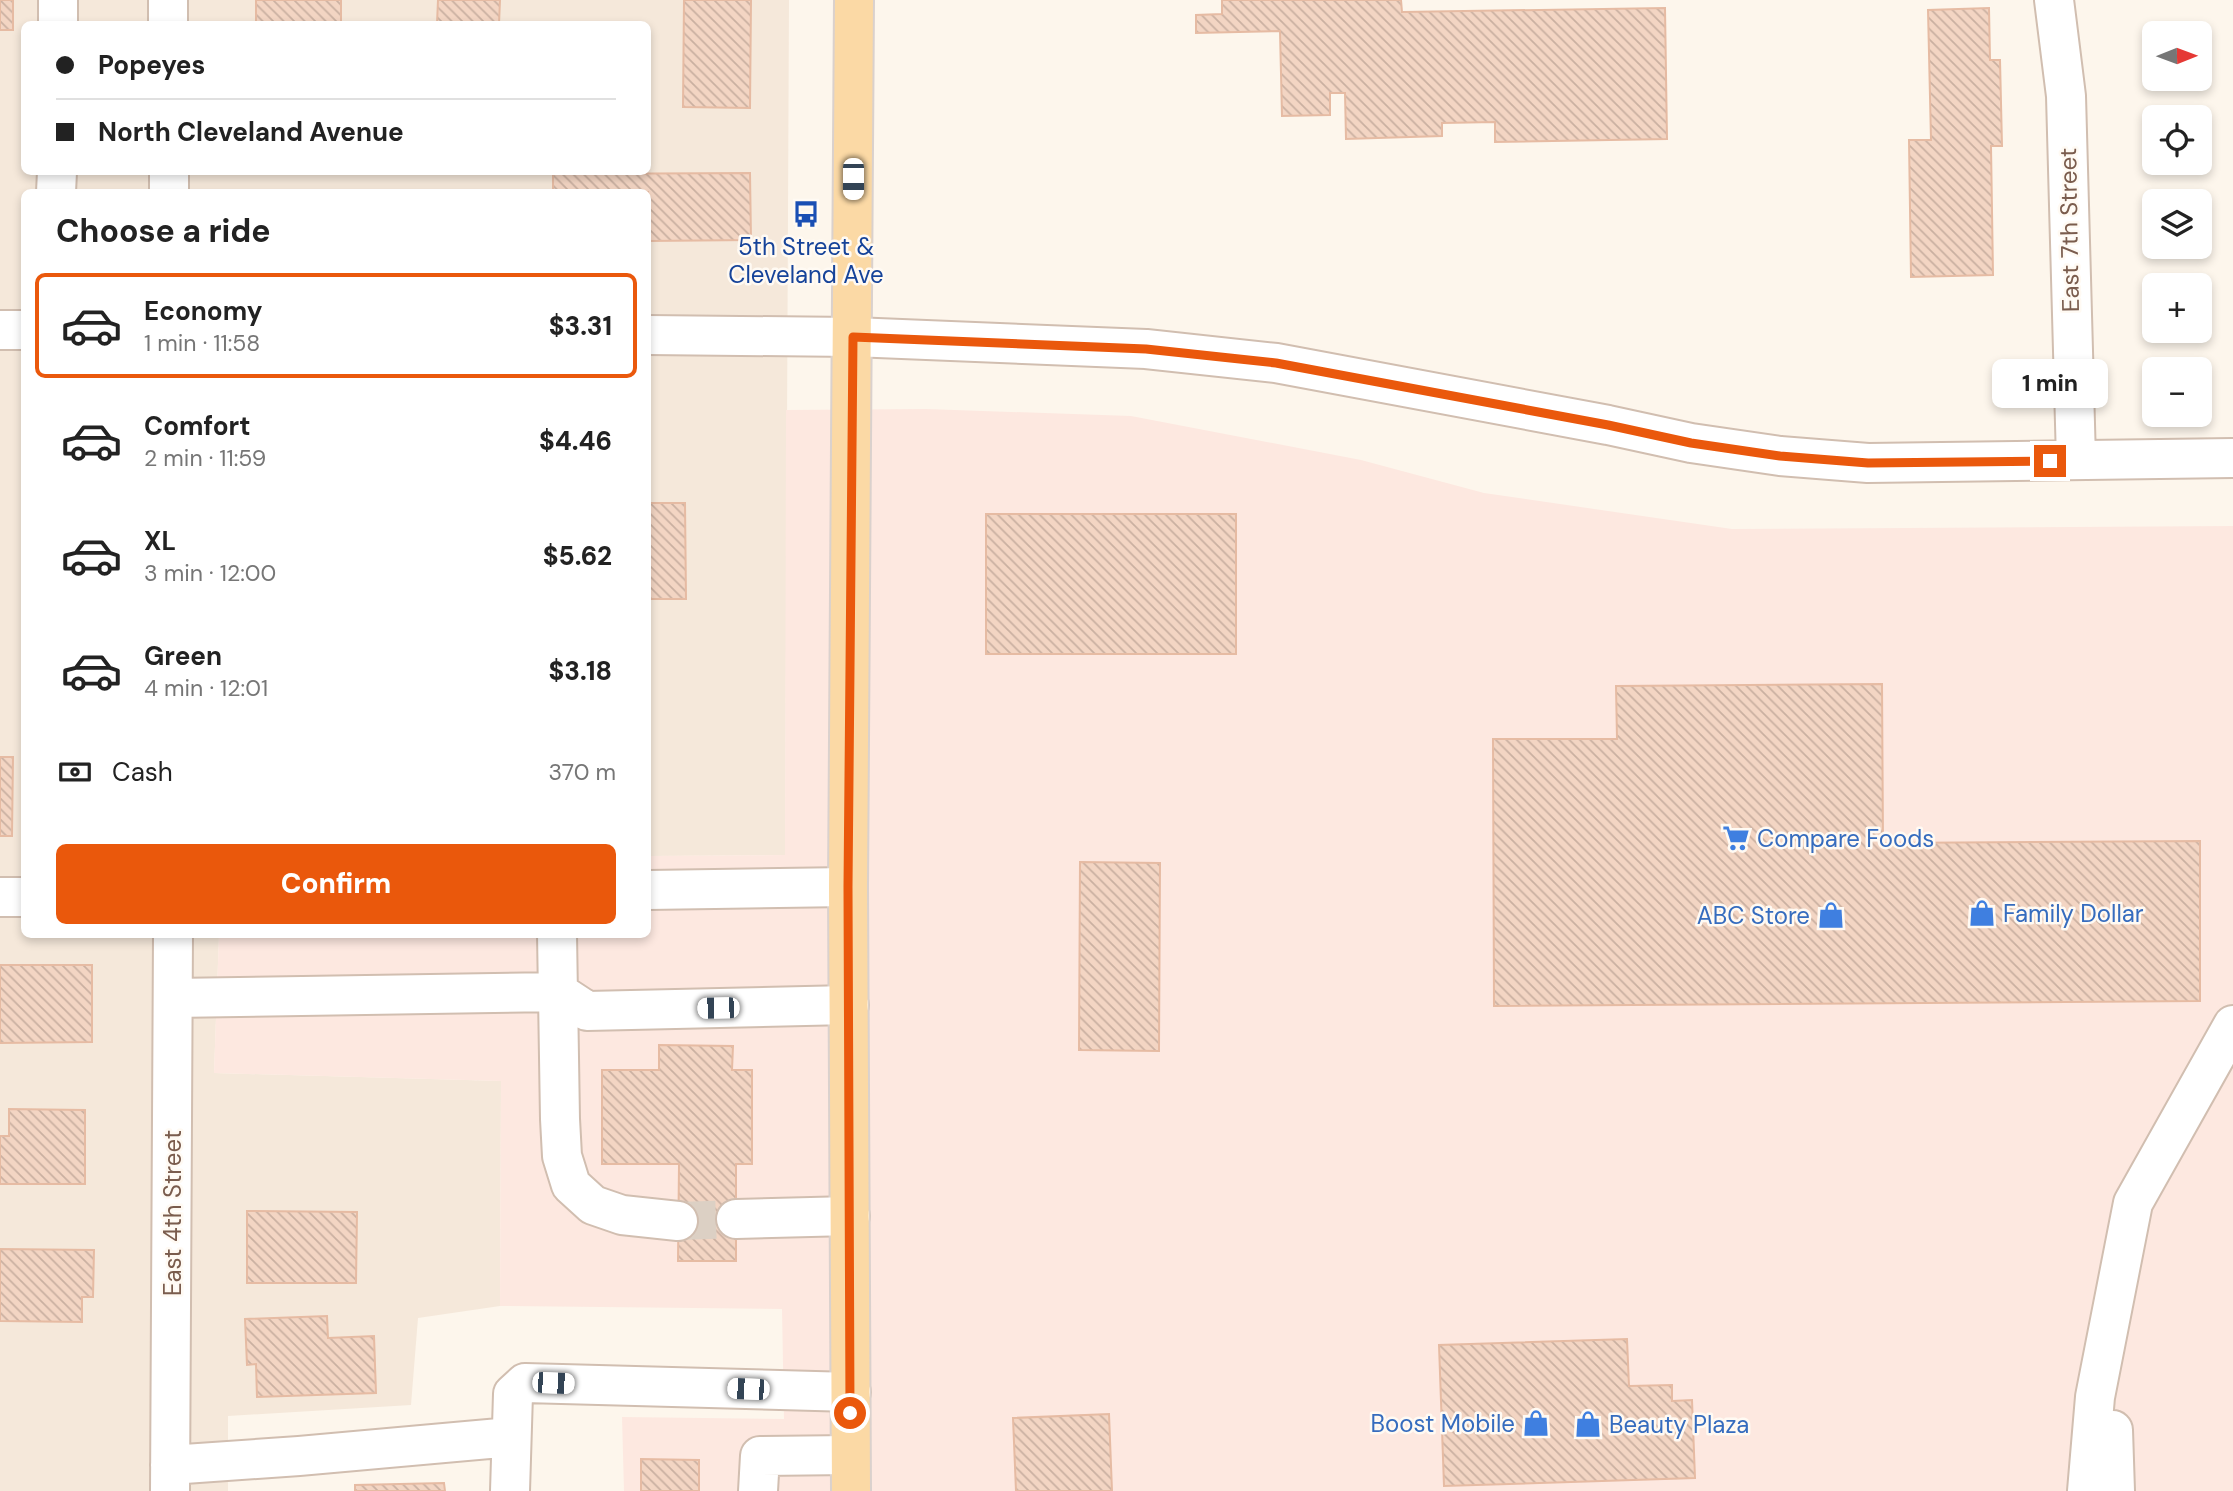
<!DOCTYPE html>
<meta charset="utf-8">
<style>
:root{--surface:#fff;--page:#f6f6f6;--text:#222;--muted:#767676;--line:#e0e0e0;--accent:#ea580c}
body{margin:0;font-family:"DM Sans",sans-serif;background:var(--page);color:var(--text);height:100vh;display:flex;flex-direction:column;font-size:26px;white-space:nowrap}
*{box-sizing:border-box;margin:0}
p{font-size:23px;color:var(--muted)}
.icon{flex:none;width:38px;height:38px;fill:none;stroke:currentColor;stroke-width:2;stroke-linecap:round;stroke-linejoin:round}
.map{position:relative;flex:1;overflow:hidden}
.panel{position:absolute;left:21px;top:189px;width:630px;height:749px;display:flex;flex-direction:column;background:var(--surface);border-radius:10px;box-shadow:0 4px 10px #0003}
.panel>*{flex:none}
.banner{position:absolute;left:21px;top:21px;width:630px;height:154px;border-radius:10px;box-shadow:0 4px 10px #0003;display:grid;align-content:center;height:154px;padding:0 35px;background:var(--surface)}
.needle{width:46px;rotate:89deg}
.tools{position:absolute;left:2142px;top:21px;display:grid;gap:14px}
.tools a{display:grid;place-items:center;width:70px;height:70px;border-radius:10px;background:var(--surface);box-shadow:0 4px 10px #0003;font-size:35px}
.end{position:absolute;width:32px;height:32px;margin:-16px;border:9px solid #ea580c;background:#fff;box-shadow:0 0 0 4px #fff}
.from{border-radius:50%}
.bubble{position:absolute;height:49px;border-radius:10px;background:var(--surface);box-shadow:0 4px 10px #0003;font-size:23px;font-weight:800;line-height:49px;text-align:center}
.car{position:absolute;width:21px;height:42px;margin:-21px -10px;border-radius:9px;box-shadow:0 0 5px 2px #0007;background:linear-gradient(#fff 24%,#345 0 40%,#fff 0 76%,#345 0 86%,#fff 0)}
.banner b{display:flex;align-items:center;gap:24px;height:66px;font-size:26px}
.banner b+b{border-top:2px solid var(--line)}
.banner i{width:18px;height:18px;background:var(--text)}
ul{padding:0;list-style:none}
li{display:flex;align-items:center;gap:21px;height:105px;margin:0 14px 10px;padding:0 21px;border:4px solid transparent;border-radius:10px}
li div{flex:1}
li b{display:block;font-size:26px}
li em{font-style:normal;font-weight:800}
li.current{border-color:var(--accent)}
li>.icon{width:63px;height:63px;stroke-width:1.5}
h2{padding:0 35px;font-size:32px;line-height:84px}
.pay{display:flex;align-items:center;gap:18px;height:77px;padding:0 35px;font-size:26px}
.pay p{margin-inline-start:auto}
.primary-button{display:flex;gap:14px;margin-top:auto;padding:14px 35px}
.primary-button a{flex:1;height:80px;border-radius:10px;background:var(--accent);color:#fff;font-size:28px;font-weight:800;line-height:80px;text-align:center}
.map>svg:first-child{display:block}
.residential{fill:#f5e8da;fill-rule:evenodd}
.commercial{fill:#fde8e0}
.building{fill:url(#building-back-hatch);stroke:#e6bba3;stroke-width:2}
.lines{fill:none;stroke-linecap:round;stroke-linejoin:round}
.minor-tunnel{stroke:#dcd0c4;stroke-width:38;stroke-dasharray:38 19;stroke-linecap:butt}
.minor-casing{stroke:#d1beb0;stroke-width:42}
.major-casing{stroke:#dad1cd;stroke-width:42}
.minor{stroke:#fff;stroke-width:38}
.major{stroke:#fbd9a5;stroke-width:38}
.route{stroke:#ea580c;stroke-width:9}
.labels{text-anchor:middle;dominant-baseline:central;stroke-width:5;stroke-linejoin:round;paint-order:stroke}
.street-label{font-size:24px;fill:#7a5c4d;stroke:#fffaf3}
.transit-label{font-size:24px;fill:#164399;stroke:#fffaf3}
.shop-label{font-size:24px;fill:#366cbe;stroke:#fffaf3;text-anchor:start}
</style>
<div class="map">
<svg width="2233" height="1491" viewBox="0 0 2233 1491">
<defs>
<pattern id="building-back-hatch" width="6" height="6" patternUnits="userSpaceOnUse" patternTransform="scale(1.75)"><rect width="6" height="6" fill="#f3d5c3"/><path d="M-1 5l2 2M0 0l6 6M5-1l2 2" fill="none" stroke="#cab0a1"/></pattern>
</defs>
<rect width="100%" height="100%" fill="#fdf6ec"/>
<path class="residential" d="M 0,0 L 789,0 L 785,855 L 648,856 L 648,192 L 24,192 L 24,934 L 219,935 L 214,1073 L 501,1081 L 500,1306 L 418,1318 L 411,1405 L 228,1416 L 228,1491 L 0,1491 ZM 24,24 L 648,24 L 648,172 L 24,172 Z"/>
<path class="commercial" d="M 926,409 L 1131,416 L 1361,460 L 1484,493 L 1732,529 L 2233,526 L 2233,1491 L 624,1491 L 622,1417 L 784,1419 L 782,1309 L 500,1306 L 501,1081 L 214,1073 L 219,935 L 648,934 L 648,856 L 785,855 L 786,410 Z"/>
<path class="building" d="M 0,0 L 13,0 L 13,30 L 0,30 Z
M 256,0 L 341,0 L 341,24 L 256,24 Z
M 438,0 L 500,0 L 499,24 L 437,24 Z
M 684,0 L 751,0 L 750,108 L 683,107 Z
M 1222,0 L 1401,0 L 1402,12 L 1665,8 L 1667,139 L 1495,142 L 1495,122 L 1442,123 L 1442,136 L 1346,139 L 1345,93 L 1330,93 L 1330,115 L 1282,116 L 1280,31 L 1196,33 L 1196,15 L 1222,14 Z
M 1989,8 L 1990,60 L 2000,60 L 2002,146 L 1991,146 L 1993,275 L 1911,277 L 1909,140 L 1931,140 L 1928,10 Z
M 750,173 L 751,240 L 648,241 L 648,192 L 553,192 L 553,174 Z
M 648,503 L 685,503 L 686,599 L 648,599 Z
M 986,514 L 1236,514 L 1236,654 L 986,654 Z
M 1882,684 L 1883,843 L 2200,841 L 2200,1001 L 1494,1006 L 1493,739 L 1617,739 L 1616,686 Z
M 0,757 L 13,757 L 12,836 L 0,836 Z
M 1080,862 L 1160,863 L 1159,1051 L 1079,1050 Z
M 0,965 L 92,965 L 92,1042 L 0,1043 Z
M 659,1045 L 733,1046 L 732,1070 L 752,1070 L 752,1164 L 736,1164 L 736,1261 L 678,1261 L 679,1164 L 602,1164 L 602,1070 L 659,1070 Z
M 9,1109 L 85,1110 L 85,1184 L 0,1184 L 0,1136 L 9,1136 Z
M 247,1211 L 357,1212 L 356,1283 L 247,1283 Z
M 0,1249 L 94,1250 L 93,1297 L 82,1297 L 82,1322 L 0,1321 Z
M 327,1316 L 328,1338 L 374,1336 L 376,1393 L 257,1397 L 256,1364 L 247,1365 L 245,1319 Z
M 1627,1339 L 1629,1386 L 1672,1385 L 1672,1401 L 1692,1400 L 1695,1478 L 1444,1486 L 1439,1345 Z
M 1109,1414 L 1112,1491 L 1016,1491 L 1013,1418 Z
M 641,1459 L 699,1460 L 699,1491 L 641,1491 Z
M 444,1483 L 445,1491 L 355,1491 L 355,1485 Z"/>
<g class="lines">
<path class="minor-tunnel" d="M 678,1221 L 736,1219"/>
<defs>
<path id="minor" d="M 168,0 L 168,24
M 2054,0 L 2066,96 L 2076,460
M 58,24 L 58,0
M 169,172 L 169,192
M 56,192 L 57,172
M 0,330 L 24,330
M 648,335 L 853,337 L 1146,349 L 1276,363 L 1608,425 L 1691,443 L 1780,456 L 1868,463 L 2233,458
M 648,890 L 848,887
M 0,897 L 24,897
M 557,934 L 560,1119 L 562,1156 L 571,1185 L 593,1205 L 622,1215 L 678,1221
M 173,998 L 558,992 L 587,1011 L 849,1005
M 736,1219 L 850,1216
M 2113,1430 L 2115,1491
M 170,1465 L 299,1456 L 511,1437
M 170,1491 L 173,934
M 510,1491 L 513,1394 L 525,1383 L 851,1392
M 758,1491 L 760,1456 L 850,1455
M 2087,1491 L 2095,1397 L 2133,1203 L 2233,1025"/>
<path id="major" d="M 851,1491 L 848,887 L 854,0"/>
</defs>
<use href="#minor" class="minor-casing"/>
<use href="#major" class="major-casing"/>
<use href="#minor" class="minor"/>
<use href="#major" class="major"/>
</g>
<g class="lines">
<path class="route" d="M 850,1413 L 848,887 L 853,337 L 1146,349 L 1276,363 L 1608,425 L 1691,443 L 1780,456 L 1868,463 L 2050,461"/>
</g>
<defs>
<symbol id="bus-bare" viewBox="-9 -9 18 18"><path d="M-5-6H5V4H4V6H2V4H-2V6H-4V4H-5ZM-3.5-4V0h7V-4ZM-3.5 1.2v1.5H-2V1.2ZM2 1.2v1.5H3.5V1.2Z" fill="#1a4fb4" stroke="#fffaf3" stroke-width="2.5" paint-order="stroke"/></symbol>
<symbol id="supermarket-bare" viewBox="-9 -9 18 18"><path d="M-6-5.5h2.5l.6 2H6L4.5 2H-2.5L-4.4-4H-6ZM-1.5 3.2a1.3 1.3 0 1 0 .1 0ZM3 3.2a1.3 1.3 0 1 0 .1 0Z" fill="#3f7fe0" stroke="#fffaf3" stroke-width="2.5" paint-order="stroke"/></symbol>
<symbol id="shop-bare" viewBox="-9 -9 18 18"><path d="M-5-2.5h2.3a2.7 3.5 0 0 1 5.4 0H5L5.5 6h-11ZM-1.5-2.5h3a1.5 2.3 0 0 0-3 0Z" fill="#3f7fe0" stroke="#fffaf3" stroke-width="2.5" paint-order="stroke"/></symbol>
</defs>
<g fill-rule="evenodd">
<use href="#bus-bare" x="787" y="195" width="38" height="38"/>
<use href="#supermarket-bare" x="1717" y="819" width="38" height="38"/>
<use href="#shop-bare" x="1963" y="894" width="38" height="38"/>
<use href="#shop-bare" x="1812" y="896" width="38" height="38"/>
<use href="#shop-bare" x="1517" y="1404" width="38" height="38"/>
<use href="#shop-bare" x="1569" y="1405" width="38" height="38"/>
</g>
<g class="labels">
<g class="street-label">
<text transform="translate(2069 230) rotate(-91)">East 7th Street</text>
<text transform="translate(172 1213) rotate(-90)">East 4th Street</text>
</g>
<g class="transit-label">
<text x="806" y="246">5th Street &amp;<tspan x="806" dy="28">Cleveland Ave</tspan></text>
</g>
<g class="shop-label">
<text x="1757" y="838">Compare Foods</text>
<text x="2003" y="913">Family Dollar</text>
<text x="1810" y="915" text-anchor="end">ABC Store</text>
<text x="1515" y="1423" text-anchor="end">Boost Mobile</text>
<text x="1609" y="1424">Beauty Plaza</text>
</g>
</g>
</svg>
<div class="tools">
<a><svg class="needle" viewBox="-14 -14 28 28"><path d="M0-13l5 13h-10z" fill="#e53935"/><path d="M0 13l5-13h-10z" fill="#767676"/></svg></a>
<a><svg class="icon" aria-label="locate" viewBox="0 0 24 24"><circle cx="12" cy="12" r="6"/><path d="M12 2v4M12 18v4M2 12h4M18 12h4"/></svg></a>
<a><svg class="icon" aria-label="layers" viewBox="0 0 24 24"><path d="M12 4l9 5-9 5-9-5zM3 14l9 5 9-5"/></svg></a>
<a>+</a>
<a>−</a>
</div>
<i class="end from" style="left:850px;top:1413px"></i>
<i class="end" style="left:2050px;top:461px"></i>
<div class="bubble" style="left:1992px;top:359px;width:116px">1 min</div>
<i class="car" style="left:853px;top:179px;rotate:180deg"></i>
<i class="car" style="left:718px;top:1008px;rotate:269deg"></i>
<i class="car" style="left:553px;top:1383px;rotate:92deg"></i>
<i class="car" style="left:748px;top:1389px;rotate:272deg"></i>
<div class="banner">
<b><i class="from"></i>Popeyes</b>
<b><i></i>North Cleveland Avenue</b>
</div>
<section class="panel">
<h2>Choose a ride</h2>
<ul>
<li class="current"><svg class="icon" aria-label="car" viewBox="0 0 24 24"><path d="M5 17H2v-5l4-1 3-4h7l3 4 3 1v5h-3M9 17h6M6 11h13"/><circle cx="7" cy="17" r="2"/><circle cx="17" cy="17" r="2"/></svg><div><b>Economy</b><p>1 min · 11:58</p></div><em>$3.31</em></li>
<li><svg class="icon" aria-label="car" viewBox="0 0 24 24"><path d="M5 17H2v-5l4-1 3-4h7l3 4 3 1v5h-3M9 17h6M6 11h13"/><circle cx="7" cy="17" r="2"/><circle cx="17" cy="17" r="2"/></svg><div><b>Comfort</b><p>2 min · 11:59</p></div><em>$4.46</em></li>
<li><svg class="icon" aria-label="car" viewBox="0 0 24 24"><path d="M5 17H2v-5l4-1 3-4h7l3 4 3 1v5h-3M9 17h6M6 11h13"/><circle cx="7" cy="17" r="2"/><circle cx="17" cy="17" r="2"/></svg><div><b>XL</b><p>3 min · 12:00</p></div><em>$5.62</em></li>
<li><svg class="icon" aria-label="car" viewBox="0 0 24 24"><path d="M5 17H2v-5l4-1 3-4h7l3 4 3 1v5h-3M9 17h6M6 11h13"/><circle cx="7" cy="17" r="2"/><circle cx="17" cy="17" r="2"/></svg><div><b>Green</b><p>4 min · 12:01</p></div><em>$3.18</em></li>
</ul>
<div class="pay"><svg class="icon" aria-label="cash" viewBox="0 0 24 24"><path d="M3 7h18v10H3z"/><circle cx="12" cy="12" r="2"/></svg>Cash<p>370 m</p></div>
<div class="primary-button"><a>Confirm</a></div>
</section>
</div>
